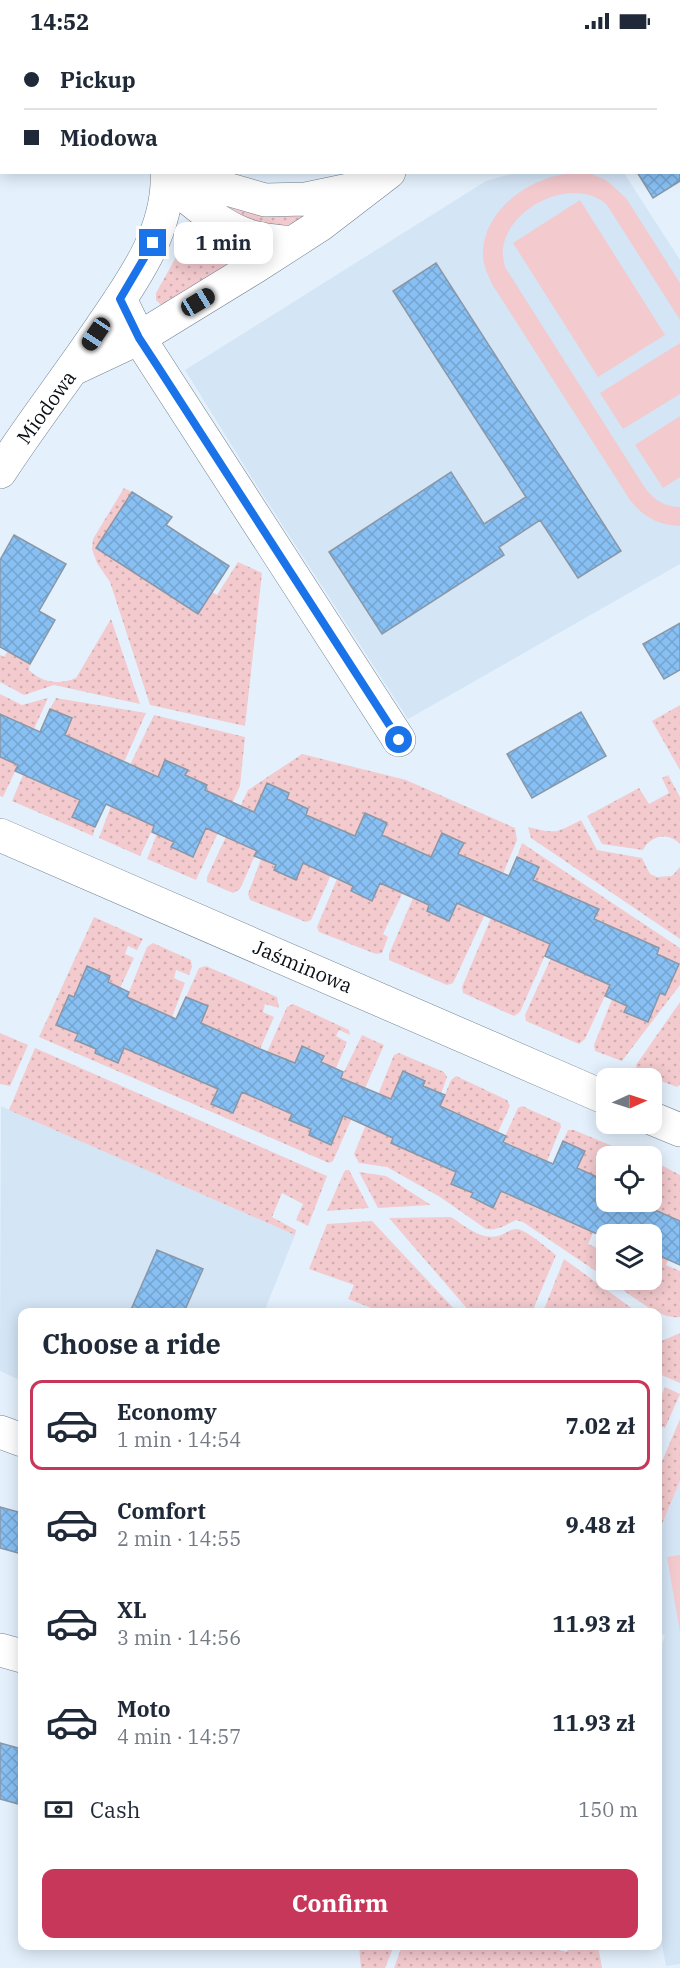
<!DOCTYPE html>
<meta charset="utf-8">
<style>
:root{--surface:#fff;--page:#f6f6f7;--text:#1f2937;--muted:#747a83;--line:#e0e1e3;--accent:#c7375a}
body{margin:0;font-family:"IBM Plex Serif",serif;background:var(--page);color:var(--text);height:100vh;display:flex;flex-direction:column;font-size:22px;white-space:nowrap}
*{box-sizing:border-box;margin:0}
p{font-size:20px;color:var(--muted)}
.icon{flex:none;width:33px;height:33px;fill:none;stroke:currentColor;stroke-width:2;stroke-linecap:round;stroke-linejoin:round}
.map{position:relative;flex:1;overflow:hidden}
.sheet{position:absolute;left:18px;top:1266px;width:644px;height:642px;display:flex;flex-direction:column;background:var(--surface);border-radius:12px;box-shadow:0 3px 15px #0003}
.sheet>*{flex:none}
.top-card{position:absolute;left:0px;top:0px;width:681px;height:132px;box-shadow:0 3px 15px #0003;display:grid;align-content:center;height:132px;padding:0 24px;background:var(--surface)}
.needle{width:39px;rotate:87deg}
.fabs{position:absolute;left:596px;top:1026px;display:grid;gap:12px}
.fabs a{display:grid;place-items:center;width:66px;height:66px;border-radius:12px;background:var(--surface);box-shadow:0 3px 15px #0003;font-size:30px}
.end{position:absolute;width:27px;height:27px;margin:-14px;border:8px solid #1a73e8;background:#fff;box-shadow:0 0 0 3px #fff}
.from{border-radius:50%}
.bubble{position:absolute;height:42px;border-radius:12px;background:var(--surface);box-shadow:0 3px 15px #0003;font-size:20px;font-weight:800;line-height:42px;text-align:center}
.car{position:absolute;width:18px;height:36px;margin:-18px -9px;border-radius:8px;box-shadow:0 0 4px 2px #0007;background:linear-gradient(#222 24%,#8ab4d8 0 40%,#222 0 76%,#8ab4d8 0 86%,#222 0)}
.top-card b{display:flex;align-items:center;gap:21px;height:57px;font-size:22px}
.top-card b+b{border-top:2px solid var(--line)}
.top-card i{width:15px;height:15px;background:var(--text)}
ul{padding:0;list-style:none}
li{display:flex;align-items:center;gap:18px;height:90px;margin:0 12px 9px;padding:0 12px;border:3px solid transparent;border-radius:12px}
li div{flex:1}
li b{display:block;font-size:22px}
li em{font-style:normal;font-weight:800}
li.on{border-color:var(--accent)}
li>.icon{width:54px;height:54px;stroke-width:1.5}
h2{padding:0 24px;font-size:27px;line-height:72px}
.pay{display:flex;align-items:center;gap:15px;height:66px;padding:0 24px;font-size:22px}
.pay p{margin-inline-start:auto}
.cta{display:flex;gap:12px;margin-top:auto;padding:12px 24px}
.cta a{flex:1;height:69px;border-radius:12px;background:var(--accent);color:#fff;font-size:24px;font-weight:800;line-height:69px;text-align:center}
.status{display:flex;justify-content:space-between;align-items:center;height:42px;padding:0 30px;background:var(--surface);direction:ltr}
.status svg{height:16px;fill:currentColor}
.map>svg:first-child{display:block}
.built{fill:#d4e5f6}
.grass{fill:url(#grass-dots)}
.pitch{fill:#f3cace}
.building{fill:url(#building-cross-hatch);stroke:#8997a6;stroke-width:1.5}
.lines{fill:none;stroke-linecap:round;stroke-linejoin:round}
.minor-casing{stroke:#738290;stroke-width:34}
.minor{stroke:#fff;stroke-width:33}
.route{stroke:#1a73e8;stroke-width:8}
.labels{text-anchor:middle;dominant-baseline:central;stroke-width:6;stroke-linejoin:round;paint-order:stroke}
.street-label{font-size:20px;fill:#0b1015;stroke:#fff}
</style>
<div class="status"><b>14:52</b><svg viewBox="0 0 49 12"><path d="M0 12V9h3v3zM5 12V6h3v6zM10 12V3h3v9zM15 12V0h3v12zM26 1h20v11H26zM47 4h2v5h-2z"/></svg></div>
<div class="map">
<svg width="680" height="1926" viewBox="0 0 680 1926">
<defs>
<pattern id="grass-dots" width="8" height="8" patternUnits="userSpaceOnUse" patternTransform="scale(1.5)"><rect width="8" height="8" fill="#f3cace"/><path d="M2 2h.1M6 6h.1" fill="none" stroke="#cfacb0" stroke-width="1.8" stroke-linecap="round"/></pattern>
<pattern id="building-cross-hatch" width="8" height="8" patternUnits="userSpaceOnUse" patternTransform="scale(1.5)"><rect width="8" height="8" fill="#88c0f4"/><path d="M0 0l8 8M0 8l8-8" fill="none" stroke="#74a4d0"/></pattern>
</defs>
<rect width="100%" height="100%" fill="#e4f1fd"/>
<path class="built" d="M 514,131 L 624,131 L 680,218 L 680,522 L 408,677 L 250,433 L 185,328 L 486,139 Z
M 1,1064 L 295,1193 L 264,1270 L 22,1270 L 22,1339 L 0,1329 Z
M 680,1439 L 680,1922 L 666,1924 L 657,1874 L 657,1614 L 665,1594 L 657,1589 L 657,1494 Z"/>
<path class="grass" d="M 235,161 L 302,171 L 309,176 L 280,185 L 262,185 L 230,167 Z
M 195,178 L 254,208 L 169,262 L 161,263 L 156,258 L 156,251 L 175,217 L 187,181 Z
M 124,446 L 132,450 L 97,506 L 198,572 L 212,550 L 217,553 L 238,520 L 262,531 L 245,684 L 150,663 L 110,540 L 97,521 L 92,507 L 93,497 Z
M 111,577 L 140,662 L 54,643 L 24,653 L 0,640 L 0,613 L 4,615 L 8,609 L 30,622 L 29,628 C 42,641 59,643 76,636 Z
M 0,652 L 22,663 L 48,656 L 34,687 L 0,672 Z
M 56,656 L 146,671 L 124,720 L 65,693 L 72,676 L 50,667 Z
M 680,663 L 680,728 L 652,679 Z
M 154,673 L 245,695 L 240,744 L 196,838 L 147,817 L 157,792 L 174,800 L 172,805 L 194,815 L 207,785 L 205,748 L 207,743 L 185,733 L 187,728 L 165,719 L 153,747 L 130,723 Z
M 302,712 L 406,738 L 515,786 L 517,798 L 503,832 L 458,812 L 463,801 L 442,791 L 429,821 L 423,818 L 425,812 L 382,793 L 387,781 L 365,771 L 352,801 L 349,792 L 306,773 L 308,767 L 287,757 L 289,751 L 267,741 L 254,771 L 257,809 L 240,847 L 233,851 L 207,840 L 207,835 L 248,748 Z
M 0,715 L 18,723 L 3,755 L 0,754 Z
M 23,733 L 80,758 L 72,775 L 95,785 L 93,794 L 12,759 Z
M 668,733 L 680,755 L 680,802 C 668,790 651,793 643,808 L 602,802 L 587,774 L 639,746 L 649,762 L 669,751 L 662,736 Z
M 111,764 L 154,784 L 140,814 L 99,796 Z
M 581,778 L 597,808 L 642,816 L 650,832 L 657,835 L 672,834 L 680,825 L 680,897 L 531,796 L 528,785 C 556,792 556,791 581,778 Z
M 522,801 L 680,906 L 680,943 L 622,1019 L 595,1009 L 594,1003 L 612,957 L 627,964 L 625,969 L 648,980 L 660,951 L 666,952 L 679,922 L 657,912 L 659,906 L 594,877 L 599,867 L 533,838 L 538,825 L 517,815 Z
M 308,810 L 333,828 L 311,878 L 306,880 L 250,858 L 248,852 L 261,817 L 276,824 L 274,828 L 296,838 Z
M 385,829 L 405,846 L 383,892 L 388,895 L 382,911 L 376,912 L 319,890 L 317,885 L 337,837 L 354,844 L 351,850 L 372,859 Z
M 462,849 L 487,868 L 453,941 L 447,943 L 389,918 L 389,912 L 413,856 L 429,863 L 427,869 L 449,879 Z
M 94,875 L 143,897 L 137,908 L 128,904 L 125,912 L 134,916 L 120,946 L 108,940 L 87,926 L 74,955 L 69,953 L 56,982 L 78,992 L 75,998 L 96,1007 L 95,1011 L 118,1021 L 129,994 L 218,1047 L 211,1062 L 233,1071 L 245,1043 L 248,1053 L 292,1072 L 290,1078 L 311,1087 L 309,1093 L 331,1103 L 343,1074 L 349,1076 L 362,1045 L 341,1036 L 362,993 L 384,1003 L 333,1119 L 329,1121 L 39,995 Z
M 491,876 L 550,902 L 520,970 L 514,974 L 463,951 L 462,945 Z
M 153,901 L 191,918 L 192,925 L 189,933 L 176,928 L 174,936 L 185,941 L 172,975 L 127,955 L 147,905 Z
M 551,916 L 610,943 L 585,997 L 579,1002 L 526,979 L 525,973 Z
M 206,924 L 277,955 L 279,966 L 265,962 L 263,970 L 274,975 L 260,1007 L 201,981 L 208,964 L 186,955 L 199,926 Z
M 680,960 L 680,1043 L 677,1045 L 637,1030 L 636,1023 Z
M 293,962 L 349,988 L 350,993 L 339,988 L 336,994 L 347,1000 L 336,1026 L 321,1020 L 324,1014 L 302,1005 L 289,1035 L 265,1015 L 287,965 Z
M 0,991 L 28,1003 L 10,1044 L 0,1042 Z
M 35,1006 L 327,1134 L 308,1184 L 296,1178 L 303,1162 L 282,1151 L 272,1175 L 296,1188 L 295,1193 L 9,1068 Z
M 399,1011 L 444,1030 L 447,1035 L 441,1052 L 423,1044 L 425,1038 L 403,1029 L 391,1057 L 393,1096 L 391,1101 L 456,1130 L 451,1142 L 473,1151 L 471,1156 L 493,1165 L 506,1138 L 530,1156 L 528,1162 L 593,1191 L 588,1202 L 606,1210 L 606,1236 L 523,1180 L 516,1178 C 506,1183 497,1189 486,1187 L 440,1155 L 387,1125 L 359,1121 L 354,1112 L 394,1013 Z
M 456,1034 L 507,1058 L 510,1064 L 498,1090 L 440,1064 L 451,1038 Z
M 522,1064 L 560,1081 L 561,1085 L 547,1119 L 503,1099 L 518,1066 Z
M 568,1088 L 574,1088 L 636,1114 L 606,1114 L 606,1139 L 577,1126 L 584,1109 L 563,1099 Z
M 661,1123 L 680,1133 L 680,1179 L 640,1161 L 651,1160 L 651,1136 L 655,1126 Z
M 346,1128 L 349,1128 L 369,1166 L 327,1169 L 344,1130 Z
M 359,1130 L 386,1134 L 431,1163 L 378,1166 Z
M 451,1175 C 465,1184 480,1198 498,1194 C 504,1193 510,1187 516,1187 C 526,1187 548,1207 556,1213 L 532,1270 L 470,1270 L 389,1176 Z
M 372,1179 L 457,1270 L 382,1270 L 348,1257 L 354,1243 L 309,1227 L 327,1182 Z
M 651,1210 L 668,1218 L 666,1223 L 680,1229 L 680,1275 C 660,1279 626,1249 609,1238 L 651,1238 Z
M 564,1217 L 637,1270 L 543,1270 Z
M 680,1291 L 680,1341 L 657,1331 L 657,1301 Z
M 665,1345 L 680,1352 L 665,1386 L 657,1382 L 657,1364 Z
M 680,1377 L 680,1439 L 657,1494 L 657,1431 Z
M 359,1904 L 394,1904 L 385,1926 L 361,1926 Z
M 402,1904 L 543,1904 L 567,1910 L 569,1904 L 598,1904 L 602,1926 L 394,1926 Z"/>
<path class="pitch" d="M 580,131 L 589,131 L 606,138 L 626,156 L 680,241 L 680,278 L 607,163 C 574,133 509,164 503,206 C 502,212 504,219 505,225 L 645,446 C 654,458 665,465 680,465 L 680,484 C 658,483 643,475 630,458 L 492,242 C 488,233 484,225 483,215 C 481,166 536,130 580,131 Z
M 580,158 L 665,293 L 598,335 L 513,201 Z
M 680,301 L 680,352 L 623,387 L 600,351 Z
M 680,374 L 680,435 L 663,446 L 635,403 Z
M 680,1513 L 680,1590 L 667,1515 Z"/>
<path class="building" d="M 637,130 L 680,130 L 680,139 L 653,156 Z
M 436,221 L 621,509 L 578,536 L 540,478 L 499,505 L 504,513 L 382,592 L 329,510 L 451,430 L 484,482 L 526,455 L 393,249 Z
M 132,450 L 172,475 L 166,483 L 229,524 L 198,572 L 96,506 Z
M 14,493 L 66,522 L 39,569 L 55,578 L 30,622 L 0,605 L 0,518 Z
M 680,581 L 680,628 L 664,637 L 643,602 Z
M 50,667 L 72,676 L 65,693 L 158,735 L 165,718 L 188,728 L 185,733 L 207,743 L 205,748 L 254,770 L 267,741 L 289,751 L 287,757 L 308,767 L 306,773 L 355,794 L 365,771 L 387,781 L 382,793 L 431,815 L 442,791 L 464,801 L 458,812 L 509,834 L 517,815 L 539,825 L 533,838 L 599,867 L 594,877 L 659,906 L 657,912 L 679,922 L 665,953 L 660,951 L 648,980 L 624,970 L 627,964 L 605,954 L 610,943 L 545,914 L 550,902 L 457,861 L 449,879 L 427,869 L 429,863 L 380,841 L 372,859 L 351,849 L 353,844 L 303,821 L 296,838 L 274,828 L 276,823 L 254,814 L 257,809 L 206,786 L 193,815 L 171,805 L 174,800 L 152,790 L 154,784 L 106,762 L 95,785 L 72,775 L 80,758 L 15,729 L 18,723 L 0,715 L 0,672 L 40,690 Z
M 581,670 L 606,714 L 532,756 L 507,712 Z
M 87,924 L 110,934 L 108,940 L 129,950 L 127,955 L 176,977 L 186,955 L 208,964 L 201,981 L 260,1007 L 295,1021 L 302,1004 L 324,1014 L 321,1020 L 343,1030 L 341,1036 L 391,1057 L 403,1029 L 425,1039 L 423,1044 L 445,1053 L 440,1064 L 506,1094 L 503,1100 L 553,1122 L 563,1099 L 585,1109 L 577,1126 L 606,1139 L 606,1160 L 637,1160 L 680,1179 L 680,1223 L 651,1210 L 651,1192 L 597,1192 L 501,1149 L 493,1166 L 471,1155 L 473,1151 L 451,1142 L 456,1130 L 391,1101 L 393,1096 L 349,1076 L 343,1074 L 331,1103 L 309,1093 L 311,1087 L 289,1078 L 292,1072 L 242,1050 L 233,1071 L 211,1062 L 218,1047 L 124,1006 L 118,1021 L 95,1011 L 96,1007 L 75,998 L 78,992 L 56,983 L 69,953 L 74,955 Z
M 157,1208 L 203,1227 L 184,1270 L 130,1270 Z
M 0,1465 L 22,1471 L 22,1512 L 0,1506 Z
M 0,1701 L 22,1707 L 22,1763 L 0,1757 Z"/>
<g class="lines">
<defs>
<path id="minor" d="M 115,0 L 116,2
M 594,2 L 596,0
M 167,139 L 192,137 L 265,158 L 306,157 L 349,148 L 362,141
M 167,139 C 190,157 213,179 241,191 C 257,198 274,199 292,201
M 120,257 L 139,296 L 399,698
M 73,327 L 139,296 L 258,223 L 320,183 L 389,130
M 0,430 C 32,381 67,336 100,287 C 131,241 170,190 167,130
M 0,793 L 606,1056
M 651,1076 L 680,1088
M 0,1390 L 22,1398
M 0,1608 L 22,1614"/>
</defs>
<use href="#minor" class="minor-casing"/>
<use href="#minor" class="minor"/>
</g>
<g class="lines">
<path class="route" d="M 153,201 L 120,257 L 139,296 L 158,325 L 399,698"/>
</g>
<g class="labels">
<g class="street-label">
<text transform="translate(46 365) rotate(-54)">Miodowa</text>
<text transform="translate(303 924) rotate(23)">Jaśminowa</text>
</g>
</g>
</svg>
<div class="fabs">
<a><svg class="needle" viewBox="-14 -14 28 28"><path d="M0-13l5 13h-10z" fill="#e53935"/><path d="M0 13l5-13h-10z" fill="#747a83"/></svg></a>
<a><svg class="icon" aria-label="locate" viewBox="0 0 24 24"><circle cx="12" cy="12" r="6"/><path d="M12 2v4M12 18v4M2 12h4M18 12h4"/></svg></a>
<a><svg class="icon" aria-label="layers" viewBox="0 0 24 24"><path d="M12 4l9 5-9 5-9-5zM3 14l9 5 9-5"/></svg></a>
</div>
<i class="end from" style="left:399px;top:698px"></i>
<i class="end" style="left:153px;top:201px"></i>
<div class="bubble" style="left:174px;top:180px;width:99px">1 min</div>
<i class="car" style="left:198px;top:260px;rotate:59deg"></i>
<i class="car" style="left:96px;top:292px;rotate:214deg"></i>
<div class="top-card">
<b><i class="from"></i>Pickup</b>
<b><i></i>Miodowa</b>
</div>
<section class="sheet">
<h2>Choose a ride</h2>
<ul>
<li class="on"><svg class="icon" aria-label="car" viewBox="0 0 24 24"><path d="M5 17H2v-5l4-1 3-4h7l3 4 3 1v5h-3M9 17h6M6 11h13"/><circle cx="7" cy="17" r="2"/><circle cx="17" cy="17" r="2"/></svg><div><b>Economy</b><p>1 min · 14:54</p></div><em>7.02 zł</em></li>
<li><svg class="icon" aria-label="car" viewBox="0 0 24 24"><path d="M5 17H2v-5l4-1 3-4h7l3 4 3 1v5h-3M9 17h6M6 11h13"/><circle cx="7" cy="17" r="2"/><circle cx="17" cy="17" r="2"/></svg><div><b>Comfort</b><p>2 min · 14:55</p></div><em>9.48 zł</em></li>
<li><svg class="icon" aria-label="car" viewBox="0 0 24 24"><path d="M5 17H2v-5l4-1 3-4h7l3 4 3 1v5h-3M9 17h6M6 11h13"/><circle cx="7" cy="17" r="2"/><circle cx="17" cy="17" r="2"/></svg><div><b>XL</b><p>3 min · 14:56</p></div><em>11.93 zł</em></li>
<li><svg class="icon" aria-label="car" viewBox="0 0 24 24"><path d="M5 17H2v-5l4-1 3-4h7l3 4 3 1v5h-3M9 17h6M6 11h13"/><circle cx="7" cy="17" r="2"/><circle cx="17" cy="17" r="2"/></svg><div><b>Moto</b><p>4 min · 14:57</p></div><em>11.93 zł</em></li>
</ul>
<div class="pay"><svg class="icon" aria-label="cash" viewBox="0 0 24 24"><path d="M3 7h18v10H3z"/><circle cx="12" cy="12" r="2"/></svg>Cash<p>150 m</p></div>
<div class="cta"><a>Confirm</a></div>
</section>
</div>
